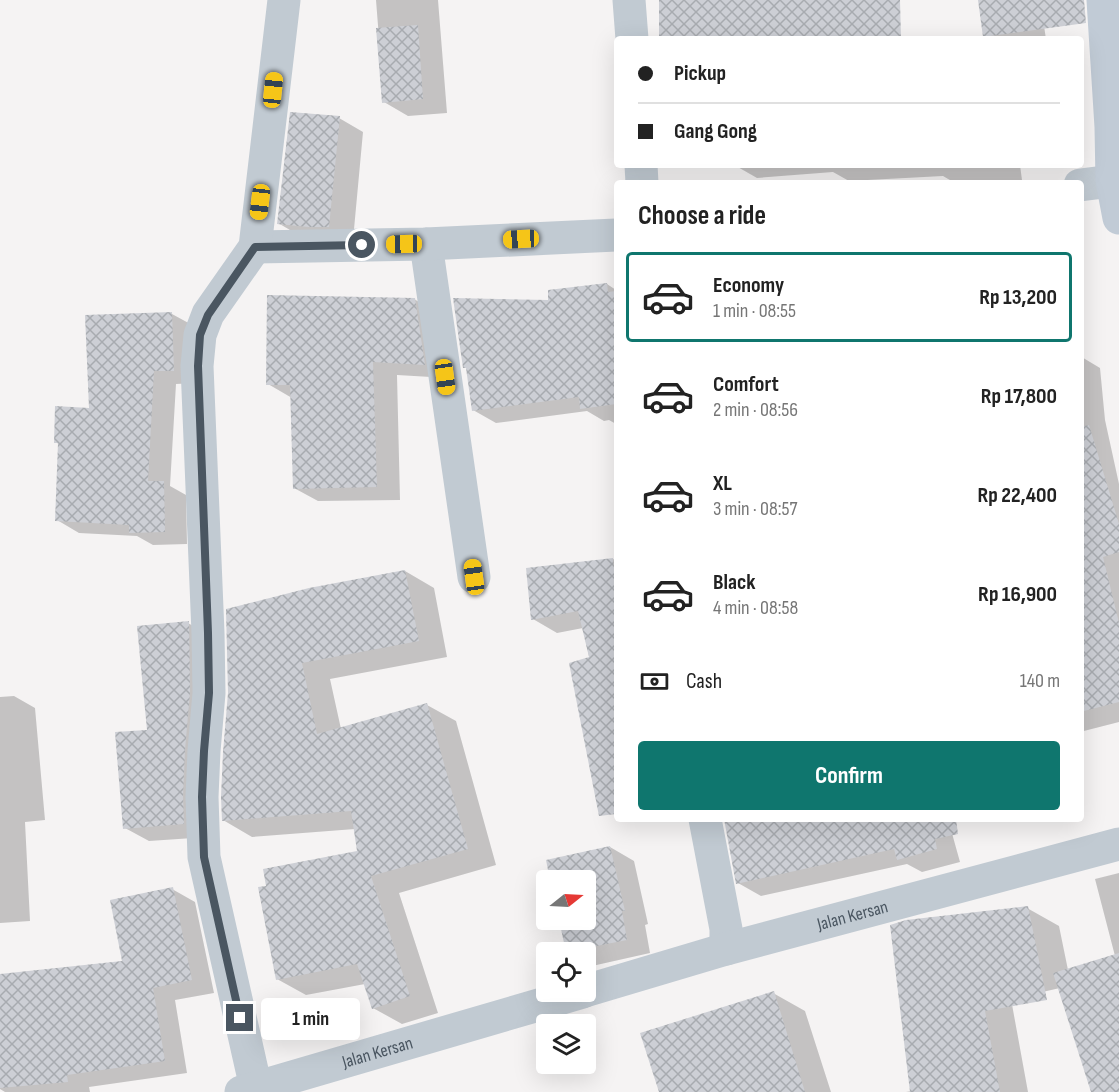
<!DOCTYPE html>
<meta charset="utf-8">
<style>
:root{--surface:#fff;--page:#f6f6f6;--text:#222;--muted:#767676;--line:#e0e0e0;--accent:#0f766e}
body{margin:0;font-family:"Sofia Sans Condensed",sans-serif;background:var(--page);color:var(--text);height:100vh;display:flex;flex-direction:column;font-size:22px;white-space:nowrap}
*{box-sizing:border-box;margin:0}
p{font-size:20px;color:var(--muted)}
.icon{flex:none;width:33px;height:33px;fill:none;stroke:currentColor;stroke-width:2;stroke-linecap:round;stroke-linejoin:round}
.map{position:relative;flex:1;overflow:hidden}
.panel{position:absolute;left:614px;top:180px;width:470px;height:642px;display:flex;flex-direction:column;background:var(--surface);border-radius:6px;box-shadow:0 6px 24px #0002}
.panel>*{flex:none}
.guide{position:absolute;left:614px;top:36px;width:470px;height:132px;border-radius:6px;box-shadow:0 6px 24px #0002;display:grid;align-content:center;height:132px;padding:0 24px;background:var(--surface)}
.needle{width:39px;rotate:72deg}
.buttons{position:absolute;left:536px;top:870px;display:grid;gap:12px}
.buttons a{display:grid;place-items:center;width:60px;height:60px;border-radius:6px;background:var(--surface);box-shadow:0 6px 24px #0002;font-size:30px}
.end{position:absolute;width:27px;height:27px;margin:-14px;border:8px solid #4a5661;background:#fff;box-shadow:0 0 0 3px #fff}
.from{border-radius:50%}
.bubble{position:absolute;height:42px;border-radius:6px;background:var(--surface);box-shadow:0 6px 24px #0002;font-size:20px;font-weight:700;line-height:42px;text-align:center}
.car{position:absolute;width:18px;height:36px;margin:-18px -9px;border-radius:8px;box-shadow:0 0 4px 2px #0007;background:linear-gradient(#f5c518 24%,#345 0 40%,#f5c518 0 76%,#345 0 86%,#f5c518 0)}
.guide b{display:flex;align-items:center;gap:21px;height:57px;font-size:22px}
.guide b+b{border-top:2px solid var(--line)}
.guide i{width:15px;height:15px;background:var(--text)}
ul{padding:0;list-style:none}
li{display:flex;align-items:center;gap:18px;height:90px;margin:0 12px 9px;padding:0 12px;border:3px solid transparent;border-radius:6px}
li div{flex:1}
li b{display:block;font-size:22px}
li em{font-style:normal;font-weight:700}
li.current{border-color:var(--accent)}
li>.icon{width:54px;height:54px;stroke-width:1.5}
h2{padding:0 24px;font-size:27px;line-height:72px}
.pay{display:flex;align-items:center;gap:15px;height:66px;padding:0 24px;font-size:22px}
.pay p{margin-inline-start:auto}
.action{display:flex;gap:12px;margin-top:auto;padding:12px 24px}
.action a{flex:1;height:69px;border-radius:6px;background:var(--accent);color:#fff;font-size:24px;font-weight:700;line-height:69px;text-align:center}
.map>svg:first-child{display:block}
.shadow{fill:#0003}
.building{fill:url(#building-cross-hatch)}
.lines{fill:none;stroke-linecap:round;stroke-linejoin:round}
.street{stroke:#c1cad2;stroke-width:33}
.secondary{stroke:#c1cbd6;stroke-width:33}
.route{stroke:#4a5661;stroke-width:8}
.labels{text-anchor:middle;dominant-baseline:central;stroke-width:5;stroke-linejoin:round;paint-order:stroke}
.street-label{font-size:18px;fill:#4a5661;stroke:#fff}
</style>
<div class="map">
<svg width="1119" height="1092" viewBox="0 0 1119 1092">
<defs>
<pattern id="building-cross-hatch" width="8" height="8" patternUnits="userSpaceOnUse" patternTransform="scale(1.5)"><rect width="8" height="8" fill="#cdcfd5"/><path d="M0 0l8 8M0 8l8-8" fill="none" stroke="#a8abb0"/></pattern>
</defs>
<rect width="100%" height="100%" fill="#f5f3f3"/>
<path class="shadow" d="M 376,0 L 438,0 L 447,113 L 408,116 L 384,102 Z
M 979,0 L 1040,0 L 1046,39 L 985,39 Z
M 339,118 L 363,132 L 353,240 L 302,237 L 278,223 Z
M 736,165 L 754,165 L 754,167 L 778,165 L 1020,165 L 1022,180 L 955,183 L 943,176 L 849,181 L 833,172 L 757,178 L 736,166 Z
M 607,284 L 616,290 L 616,424 L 609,420 L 604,421 L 587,411 L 496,423 L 473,410 L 549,301 Z
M 414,299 L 438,313 L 448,378 L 397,375 L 400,500 L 318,501 L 294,488 L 292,398 L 268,384 Z
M 172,314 L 194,326 L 196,383 L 176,384 L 170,486 L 186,495 L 187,544 L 153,545 L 137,536 L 79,533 L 57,520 L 59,444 L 55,442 L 91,410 Z
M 1080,356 L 1100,368 L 1105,420 L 1119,484 L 1119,722 L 1080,732 Z
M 616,559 L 616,780 L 615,780 L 583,628 L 557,633 L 533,619 L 527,570 Z
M 405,571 L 434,588 L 447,657 L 330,679 L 341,729 L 427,705 L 456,721 L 496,865 L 399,893 L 438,1013 L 402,1024 L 373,1008 L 365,984 L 306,995 L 277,979 L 358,852 L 355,829 L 252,837 L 223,820 L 229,693 Z
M 188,623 L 212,637 L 208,837 L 149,841 L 125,828 L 149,731 Z
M 14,696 L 35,708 L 45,820 L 25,822 L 30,921 L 0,923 L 0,697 Z
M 726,819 L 948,819 L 960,862 L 922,872 L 907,864 L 761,896 L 738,883 Z
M 610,847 L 634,861 L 648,924 L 645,925 L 650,953 L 592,966 L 585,962 L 585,952 L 568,952 L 560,920 L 585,920 L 585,880 L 552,880 L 547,861 Z
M 1119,873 L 1119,1092 L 1092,1092 L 1060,988 L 1011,999 L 1028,1092 L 906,1092 L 912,1091 L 1027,908 L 1059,926 L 1068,970 L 1115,956 L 1095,879 Z
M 172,889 L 195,902 L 214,993 L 175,1000 L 187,1073 L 89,1087 L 90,1092 L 5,1092 L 0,1089 L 0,975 L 124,963 Z
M 773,993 L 805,1011 L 831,1092 L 661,1092 Z"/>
<path class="building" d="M 659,0 L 900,0 L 901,39 L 659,39 Z
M 978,0 L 1084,0 L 1086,23 L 983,37 Z
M 418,25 L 423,99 L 382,103 L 376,28 Z
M 290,112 L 340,116 L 329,227 L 309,227 L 277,224 Z
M 607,283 L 608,292 L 616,291 L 616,404 L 580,409 L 579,397 L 472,411 L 466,368 L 463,368 L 453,298 L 548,300 L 548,290 Z
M 267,295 L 415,298 L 425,365 L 373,362 L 377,487 L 293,489 L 290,385 L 266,385 Z
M 172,312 L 174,371 L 154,371 L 148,481 L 164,481 L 165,532 L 129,533 L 129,525 L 55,521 L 58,443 L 54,443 L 55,406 L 89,408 L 85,315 Z
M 1089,425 L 1119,524 L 1119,552 L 1103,557 L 1119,623 L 1119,702 L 1080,712 L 1080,427 Z
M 613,558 L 616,589 L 616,814 L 599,816 L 569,663 L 589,657 L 578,611 L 531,620 L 526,568 Z
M 405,570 L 419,641 L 302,663 L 317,734 L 427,703 L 468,849 L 371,876 L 410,996 L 372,1009 L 357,964 L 276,980 L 258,887 L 266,886 L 263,869 L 357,851 L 351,811 L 222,821 L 221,797 L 223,752 L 228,693 L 226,609 L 309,588 Z
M 189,621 L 190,692 L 185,750 L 183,796 L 184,824 L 123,829 L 115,732 L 147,730 L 137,626 Z
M 724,819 L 956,819 L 958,834 L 935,839 L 937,849 L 897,860 L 894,849 L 736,884 Z
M 610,846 L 625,911 L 622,911 L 627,940 L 566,952 L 559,920 L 585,920 L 585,880 L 550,880 L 546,860 Z
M 173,887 L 192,980 L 153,988 L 165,1061 L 67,1075 L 68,1082 L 0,1088 L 0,974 L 122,961 L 110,900 Z
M 1028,906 L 1047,1000 L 985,1011 L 1000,1092 L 910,1092 L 890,925 L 906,920 Z
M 1119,953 L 1119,1092 L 1091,1092 L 1053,973 Z
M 774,991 L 805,1092 L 659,1092 L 640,1033 Z"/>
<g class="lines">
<g class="street">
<path d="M 629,0 L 632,39"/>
<path d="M 641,165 L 642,183"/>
<path d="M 1080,185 L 1112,181"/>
<path d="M 426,244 L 474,577"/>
<path d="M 255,247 L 426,244 L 616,235"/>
<path d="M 705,819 L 726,929 L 726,949"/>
<path id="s1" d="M 585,991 L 726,949 L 1119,844"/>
<path d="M 256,1088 L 204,857 L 202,797 L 204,751 L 209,693 L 208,633 L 197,366 L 200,335 L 208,314 L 255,247 L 284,0"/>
<path id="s2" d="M 241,1092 L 583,992"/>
</g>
<path class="secondary" d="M 1103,0 L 1111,127 L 1112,181 L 1119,218"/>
</g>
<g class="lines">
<path class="route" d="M 240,1018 L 204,857 L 202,797 L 204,751 L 209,693 L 208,633 L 198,366 L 200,335 L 208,315 L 255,247 L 362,245"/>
</g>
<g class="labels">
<g class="street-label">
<text stroke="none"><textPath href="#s1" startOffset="278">Jalan Kersan</textPath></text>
<text stroke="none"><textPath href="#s2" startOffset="142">Jalan Kersan</textPath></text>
</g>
</g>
</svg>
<div class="buttons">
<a><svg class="needle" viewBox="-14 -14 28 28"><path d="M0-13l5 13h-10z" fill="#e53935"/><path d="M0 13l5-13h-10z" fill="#767676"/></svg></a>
<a><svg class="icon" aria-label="locate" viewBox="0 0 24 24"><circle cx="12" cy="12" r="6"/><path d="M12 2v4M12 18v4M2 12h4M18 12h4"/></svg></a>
<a><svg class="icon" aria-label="layers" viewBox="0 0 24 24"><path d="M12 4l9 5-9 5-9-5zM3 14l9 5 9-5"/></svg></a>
</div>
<i class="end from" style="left:362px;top:245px"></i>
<i class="end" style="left:240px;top:1018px"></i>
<div class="bubble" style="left:261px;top:998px;width:99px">1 min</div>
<i class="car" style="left:273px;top:90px;rotate:6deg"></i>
<i class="car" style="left:260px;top:202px;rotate:187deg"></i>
<i class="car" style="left:521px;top:239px;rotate:267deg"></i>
<i class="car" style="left:404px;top:244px;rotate:269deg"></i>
<i class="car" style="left:445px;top:377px;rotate:172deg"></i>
<i class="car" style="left:474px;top:577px;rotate:352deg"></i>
<div class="guide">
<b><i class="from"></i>Pickup</b>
<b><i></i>Gang Gong</b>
</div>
<section class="panel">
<h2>Choose a ride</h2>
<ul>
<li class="current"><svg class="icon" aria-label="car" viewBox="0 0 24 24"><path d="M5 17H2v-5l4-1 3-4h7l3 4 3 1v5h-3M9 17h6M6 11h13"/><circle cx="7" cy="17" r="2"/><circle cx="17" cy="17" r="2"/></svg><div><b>Economy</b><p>1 min · 08:55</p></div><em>Rp 13,200</em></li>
<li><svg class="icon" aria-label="car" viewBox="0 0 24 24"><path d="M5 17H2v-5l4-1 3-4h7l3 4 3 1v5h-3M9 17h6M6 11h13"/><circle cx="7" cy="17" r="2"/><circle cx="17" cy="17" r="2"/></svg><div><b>Comfort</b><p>2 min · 08:56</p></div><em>Rp 17,800</em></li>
<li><svg class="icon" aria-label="car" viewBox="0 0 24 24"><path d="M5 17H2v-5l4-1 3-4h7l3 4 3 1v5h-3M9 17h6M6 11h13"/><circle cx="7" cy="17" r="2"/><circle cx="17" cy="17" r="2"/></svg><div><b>XL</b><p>3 min · 08:57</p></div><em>Rp 22,400</em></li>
<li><svg class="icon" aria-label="car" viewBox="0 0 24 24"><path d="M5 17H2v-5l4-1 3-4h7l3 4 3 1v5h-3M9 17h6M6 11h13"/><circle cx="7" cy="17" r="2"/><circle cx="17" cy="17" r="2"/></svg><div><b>Black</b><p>4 min · 08:58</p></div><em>Rp 16,900</em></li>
</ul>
<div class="pay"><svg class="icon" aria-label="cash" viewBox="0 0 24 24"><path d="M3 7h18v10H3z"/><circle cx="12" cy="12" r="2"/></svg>Cash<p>140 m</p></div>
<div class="action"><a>Confirm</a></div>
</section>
</div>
